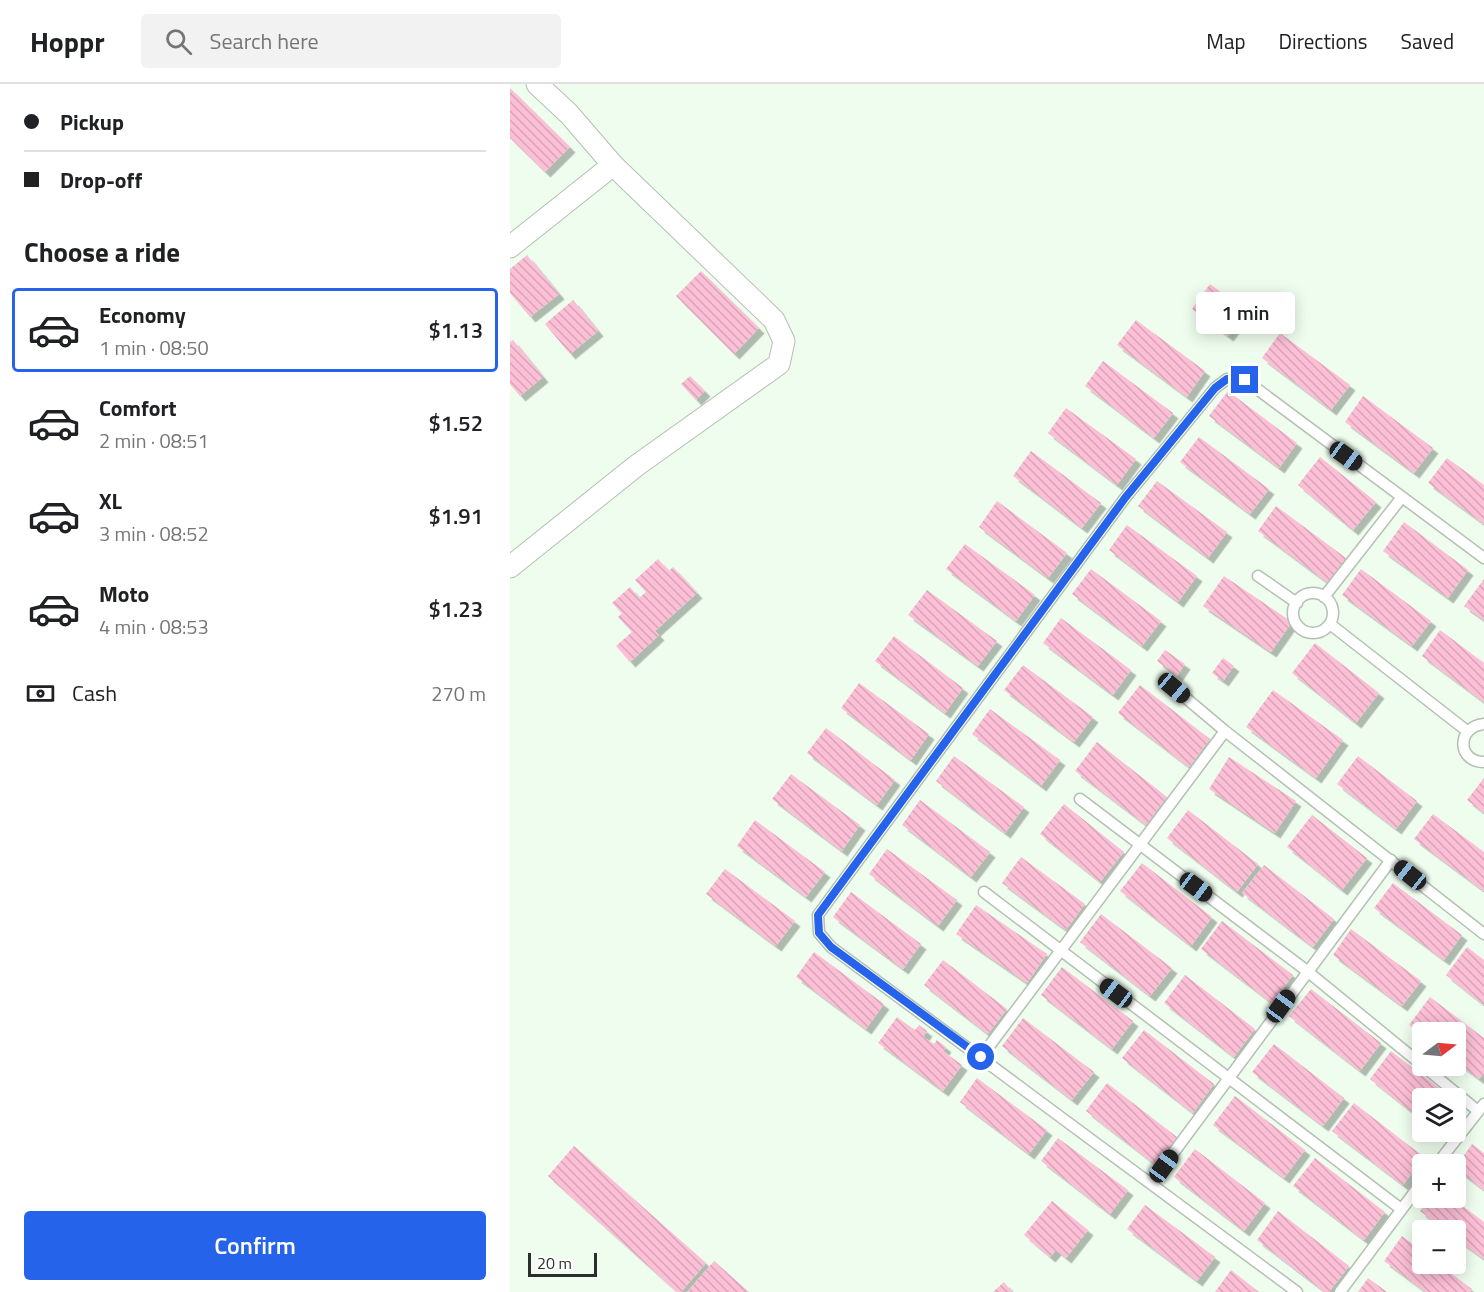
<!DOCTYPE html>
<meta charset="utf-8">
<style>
:root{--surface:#fff;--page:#f2f2f2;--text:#202124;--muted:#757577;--line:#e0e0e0;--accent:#2563eb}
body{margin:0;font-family:"Titillium Web",sans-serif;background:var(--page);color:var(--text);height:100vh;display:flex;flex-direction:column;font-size:22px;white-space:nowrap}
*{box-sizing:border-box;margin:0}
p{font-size:20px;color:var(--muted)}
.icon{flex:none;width:33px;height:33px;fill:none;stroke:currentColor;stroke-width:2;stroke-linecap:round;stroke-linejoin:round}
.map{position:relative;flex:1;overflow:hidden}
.details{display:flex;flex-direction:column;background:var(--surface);width:510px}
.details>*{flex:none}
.top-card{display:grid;align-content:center;height:132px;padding:0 24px;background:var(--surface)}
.needle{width:39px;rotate:74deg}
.buttons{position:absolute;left:902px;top:938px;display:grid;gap:12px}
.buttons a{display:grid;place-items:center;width:54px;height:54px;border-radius:6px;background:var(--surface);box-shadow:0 3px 15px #0003;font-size:30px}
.scale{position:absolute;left:18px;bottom:15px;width:69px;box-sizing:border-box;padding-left:6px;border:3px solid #2a2f29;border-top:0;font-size:16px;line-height:21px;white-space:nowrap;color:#2a2f29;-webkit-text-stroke:4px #fff;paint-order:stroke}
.end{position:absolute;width:27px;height:27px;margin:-14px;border:8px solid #2563eb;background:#fff;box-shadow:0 0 0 3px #fff}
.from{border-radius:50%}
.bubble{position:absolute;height:42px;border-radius:6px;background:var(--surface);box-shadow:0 3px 15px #0003;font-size:20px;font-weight:600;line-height:42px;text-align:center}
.car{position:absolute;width:18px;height:36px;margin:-18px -9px;border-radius:8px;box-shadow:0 0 4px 2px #0007;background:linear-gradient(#222 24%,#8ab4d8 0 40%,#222 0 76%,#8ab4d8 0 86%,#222 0)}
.top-card b{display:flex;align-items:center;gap:21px;height:57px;font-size:22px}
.top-card b+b{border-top:2px solid var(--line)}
.top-card i{width:15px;height:15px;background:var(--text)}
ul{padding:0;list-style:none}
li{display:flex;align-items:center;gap:18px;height:84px;margin:0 12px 9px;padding:0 12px;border:3px solid transparent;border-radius:6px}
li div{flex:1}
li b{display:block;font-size:22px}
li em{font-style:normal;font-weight:600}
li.selected{border-color:var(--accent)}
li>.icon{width:54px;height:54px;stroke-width:1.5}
h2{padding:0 24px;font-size:27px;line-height:72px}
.pay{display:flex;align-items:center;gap:15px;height:66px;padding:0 24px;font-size:22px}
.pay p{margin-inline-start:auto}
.action{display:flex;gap:12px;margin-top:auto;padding:12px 24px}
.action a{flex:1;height:69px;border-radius:6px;background:var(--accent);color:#fff;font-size:24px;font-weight:600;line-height:69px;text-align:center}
header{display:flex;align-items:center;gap:36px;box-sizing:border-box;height:84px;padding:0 30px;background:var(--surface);border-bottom:2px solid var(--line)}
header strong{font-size:28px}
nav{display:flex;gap:33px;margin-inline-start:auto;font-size:21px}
.search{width:420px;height:54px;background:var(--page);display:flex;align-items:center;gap:15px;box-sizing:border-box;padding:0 21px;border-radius:6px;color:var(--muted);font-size:22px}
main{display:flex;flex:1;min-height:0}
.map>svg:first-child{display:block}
.building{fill:url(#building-back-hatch);filter:url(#shadow)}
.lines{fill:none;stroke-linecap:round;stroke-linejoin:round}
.lane-casing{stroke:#b3c0b2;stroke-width:13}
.street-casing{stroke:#b3c0b2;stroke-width:23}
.lane{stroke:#fff;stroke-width:10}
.street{stroke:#fff;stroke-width:21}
.route{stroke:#2563eb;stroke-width:8}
</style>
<header>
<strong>Hoppr</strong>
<div class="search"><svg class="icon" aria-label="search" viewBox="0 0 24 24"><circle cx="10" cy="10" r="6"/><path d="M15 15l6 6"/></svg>Search here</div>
<nav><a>Map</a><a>Directions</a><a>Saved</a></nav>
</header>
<main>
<section class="details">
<div class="top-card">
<b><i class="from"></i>Pickup</b>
<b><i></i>Drop-off</b>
</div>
<h2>Choose a ride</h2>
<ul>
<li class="selected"><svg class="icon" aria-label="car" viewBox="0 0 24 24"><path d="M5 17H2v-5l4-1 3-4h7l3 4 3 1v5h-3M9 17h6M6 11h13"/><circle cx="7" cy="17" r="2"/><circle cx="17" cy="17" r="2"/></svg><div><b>Economy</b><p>1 min · 08:50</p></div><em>$1.13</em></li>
<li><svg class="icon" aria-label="car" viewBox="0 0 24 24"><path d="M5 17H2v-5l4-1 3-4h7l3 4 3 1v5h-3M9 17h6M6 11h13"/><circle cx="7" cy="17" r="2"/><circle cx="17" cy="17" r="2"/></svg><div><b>Comfort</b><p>2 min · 08:51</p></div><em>$1.52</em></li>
<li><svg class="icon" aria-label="car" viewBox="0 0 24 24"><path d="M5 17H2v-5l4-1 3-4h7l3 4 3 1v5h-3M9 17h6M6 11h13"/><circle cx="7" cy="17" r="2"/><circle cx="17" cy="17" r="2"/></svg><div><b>XL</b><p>3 min · 08:52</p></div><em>$1.91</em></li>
<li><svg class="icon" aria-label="car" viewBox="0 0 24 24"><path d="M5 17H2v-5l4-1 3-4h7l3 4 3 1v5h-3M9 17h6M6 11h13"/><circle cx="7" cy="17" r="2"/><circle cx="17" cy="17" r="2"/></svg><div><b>Moto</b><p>4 min · 08:53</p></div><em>$1.23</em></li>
</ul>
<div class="pay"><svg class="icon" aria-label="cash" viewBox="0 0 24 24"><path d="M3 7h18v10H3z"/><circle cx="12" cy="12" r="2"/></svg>Cash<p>270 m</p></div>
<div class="action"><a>Confirm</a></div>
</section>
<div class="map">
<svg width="974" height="1208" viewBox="0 0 974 1208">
<defs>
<pattern id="building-back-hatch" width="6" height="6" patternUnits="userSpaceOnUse" patternTransform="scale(1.5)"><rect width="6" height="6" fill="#fcbfd6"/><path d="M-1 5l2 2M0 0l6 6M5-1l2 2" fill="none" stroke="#d8a4b8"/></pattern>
<filter id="shadow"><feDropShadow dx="5.5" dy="5.5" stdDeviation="0" flood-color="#0004"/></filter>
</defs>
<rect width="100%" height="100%" fill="#effdee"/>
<path class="building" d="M 0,4 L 60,63 L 35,88 L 0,54 Z
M 17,171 L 49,210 L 20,233 L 0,209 L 0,185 Z
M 191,187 L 249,244 L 224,270 L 166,212 Z
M 700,200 L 737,227 L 718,252 L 682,225 Z
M 63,216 L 88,247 L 60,270 L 35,240 Z
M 626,236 L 695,287 L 677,313 L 607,261 Z
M 770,249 L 840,301 L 821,326 L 752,274 Z
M 3,256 L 33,293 L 10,312 L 0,300 L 0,258 Z
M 593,277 L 663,329 L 644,354 L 575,302 Z
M 180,292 L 195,307 L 186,316 L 171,300 Z
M 718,307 L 787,359 L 769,384 L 699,332 Z
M 853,312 L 923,364 L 904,389 L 835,338 Z
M 556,324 L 626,375 L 607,401 L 538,349 Z
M 689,353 L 759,405 L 740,430 L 670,378 Z
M 521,367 L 591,419 L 572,444 L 503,392 Z
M 810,373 L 866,418 L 843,446 L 788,401 Z
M 937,374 L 974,401 L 974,440 L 918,399 Z
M 647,397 L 717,448 L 698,474 L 628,422 Z
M 487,417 L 557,469 L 538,494 L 469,443 Z
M 766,422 L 836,474 L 818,499 L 748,447 Z
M 894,438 L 958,486 L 938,514 L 873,467 Z
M 617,441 L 687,492 L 668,518 L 599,466 Z
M 455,460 L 525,511 L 506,537 L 436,485 Z
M 148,475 L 159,487 L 163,483 L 187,509 L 145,547 L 149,551 L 120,578 L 106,562 L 122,548 L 108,533 L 112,529 L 102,519 L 120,503 L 129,514 L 136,508 L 125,496 Z
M 581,485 L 651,537 L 632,562 L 562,510 Z
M 851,485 L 921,537 L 902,562 L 832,511 Z
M 714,492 L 782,538 L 761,568 L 693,522 Z
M 974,495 L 974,536 L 954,522 Z
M 417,506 L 487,557 L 468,582 L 398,531 Z
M 551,534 L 621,586 L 603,611 L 533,559 Z
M 930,546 L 974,579 L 974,618 L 912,572 Z
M 384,552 L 453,604 L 435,629 L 365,577 Z
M 805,559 L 869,609 L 846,639 L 782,589 Z
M 655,566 L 675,580 L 667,592 L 647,577 Z
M 713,574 L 724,582 L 713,597 L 702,589 Z
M 513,581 L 583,633 L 564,658 L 494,606 Z
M 349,599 L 419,650 L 401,676 L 331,624 Z
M 630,601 L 700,655 L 679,683 L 608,629 Z
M 763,606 L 833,656 L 806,694 L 736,643 Z
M 480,625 L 550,676 L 531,702 L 462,650 Z
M 316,644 L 385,696 L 367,721 L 297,669 Z
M 587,658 L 657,713 L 636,741 L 565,687 Z
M 444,672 L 514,723 L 495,749 L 426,697 Z
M 848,672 L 907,717 L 886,745 L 827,700 Z
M 719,673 L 786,717 L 765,749 L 699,705 Z
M 281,690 L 350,741 L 332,767 L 262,715 Z
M 974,694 L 974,729 L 957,716 Z
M 410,716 L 480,768 L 461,793 L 392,741 Z
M 554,720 L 614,768 L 590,798 L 530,750 Z
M 678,726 L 748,780 L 727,808 L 657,754 Z
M 923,730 L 974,768 L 974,807 L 904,755 Z
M 802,731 L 857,774 L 832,806 L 777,763 Z
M 245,736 L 315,788 L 296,813 L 227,762 Z
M 377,765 L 447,816 L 428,842 L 359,790 Z
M 511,773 L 575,820 L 556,846 L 492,799 Z
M 632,779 L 702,833 L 681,862 L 610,807 Z
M 754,781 L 824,835 L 803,863 L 732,809 Z
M 215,785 L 285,837 L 266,862 L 196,810 Z
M 883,799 L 952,851 L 934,876 L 864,824 Z
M 341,808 L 411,860 L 393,885 L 323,833 Z
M 466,821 L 537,870 L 517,899 L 446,850 Z
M 591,830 L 662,884 L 640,912 L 570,858 Z
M 712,837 L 783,891 L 762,919 L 691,865 Z
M 841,845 L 911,897 L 892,922 L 823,871 Z
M 957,863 L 974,876 L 974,921 L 936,891 Z
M 304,868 L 374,920 L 356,945 L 286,893 Z
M 433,876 L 497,925 L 478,950 L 414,901 Z
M 552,883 L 623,937 L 602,965 L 531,911 Z
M 675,891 L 745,945 L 724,973 L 654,919 Z
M 801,905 L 871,959 L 850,987 L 779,932 Z
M 920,913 L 974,954 L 974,989 L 969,995 L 945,977 L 945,948 L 912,948 L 912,951 L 899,941 Z
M 387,933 L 405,946 L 409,941 L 417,947 L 413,953 L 424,960 L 427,956 L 436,963 L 433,967 L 452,981 L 433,1007 L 368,959 Z
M 513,934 L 584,988 L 562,1016 L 492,962 Z
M 634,946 L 704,1000 L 683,1029 L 612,974 Z
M 764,960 L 834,1014 L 813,1042 L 742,988 Z
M 881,967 L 942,1014 L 912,1014 L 912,1036 L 860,995 Z
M 467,994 L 537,1046 L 519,1070 L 450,1018 Z
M 597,999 L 667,1053 L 646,1081 L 576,1027 Z
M 725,1012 L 795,1066 L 774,1094 L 703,1041 Z
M 844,1019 L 914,1073 L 893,1101 L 822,1047 Z
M 548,1054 L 618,1106 L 600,1130 L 531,1077 Z
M 962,1060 L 974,1069 L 974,1106 L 945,1084 Z
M 64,1062 L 196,1179 L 171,1208 L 167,1208 L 38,1092 Z
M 685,1065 L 755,1119 L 734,1147 L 664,1093 Z
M 805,1074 L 875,1128 L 854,1156 L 783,1102 Z
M 921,1113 L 941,1113 L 974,1138 L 974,1175 L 945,1154 L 945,1146 L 935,1146 L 910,1127 Z
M 542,1117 L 578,1146 L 556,1174 L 546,1166 L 540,1173 L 514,1151 Z
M 635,1121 L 705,1173 L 687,1197 L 617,1145 Z
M 768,1127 L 839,1182 L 819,1208 L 815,1208 L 747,1156 Z
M 892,1152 L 912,1167 L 912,1179 L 927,1179 L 962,1205 L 960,1208 L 916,1208 L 874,1177 Z
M 204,1177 L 239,1208 L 177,1208 Z
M 721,1186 L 749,1208 L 705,1208 Z
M 858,1194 L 877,1208 L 848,1208 Z
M 494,1198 L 502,1208 L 483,1208 Z"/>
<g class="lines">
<defs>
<path id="lane" d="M 748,492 L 787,519
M783 529a20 20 0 1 1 40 0a20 20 0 1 1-40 0Z
M 814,513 L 892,413
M 820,540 L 957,647
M 664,604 L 715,647 L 974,850
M 974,640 C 946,643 947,678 974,678
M 570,715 L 797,887 L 912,981
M 474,808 L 891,1125
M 471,973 L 715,647
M 912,981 L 968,1027
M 927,1080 L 974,1020
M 641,1099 L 881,776
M 787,1208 L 321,863 L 309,849 L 308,831 L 615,414 L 705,304 L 717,295 L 735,296 L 974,474
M 830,1208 L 912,1098"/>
<path id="street" d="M 0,163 L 103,81
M 0,483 L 126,382 L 269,280 L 274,257 L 264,236 L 103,81 L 59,30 L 27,0"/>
</defs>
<use href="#lane" class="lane-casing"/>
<use href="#street" class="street-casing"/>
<use href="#lane" class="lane"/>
<use href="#street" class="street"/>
</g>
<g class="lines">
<path class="route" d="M 471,973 L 321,863 L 309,849 L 308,831 L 615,414 L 705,304 L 717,295 L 735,296"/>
</g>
</svg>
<div class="buttons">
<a><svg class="needle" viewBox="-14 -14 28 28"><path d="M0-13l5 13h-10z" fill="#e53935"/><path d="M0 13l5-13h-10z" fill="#757577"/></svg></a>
<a><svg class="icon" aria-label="layers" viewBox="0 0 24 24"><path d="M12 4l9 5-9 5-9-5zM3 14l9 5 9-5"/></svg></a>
<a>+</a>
<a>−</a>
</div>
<div class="scale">20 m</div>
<i class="end from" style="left:471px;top:973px"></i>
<i class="end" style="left:735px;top:296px"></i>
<div class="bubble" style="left:686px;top:208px;width:99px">1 min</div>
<i class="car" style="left:836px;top:372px;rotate:126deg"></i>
<i class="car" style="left:664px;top:604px;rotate:130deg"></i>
<i class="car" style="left:900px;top:791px;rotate:309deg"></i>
<i class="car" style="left:686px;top:803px;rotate:127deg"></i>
<i class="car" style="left:606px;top:909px;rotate:307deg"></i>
<i class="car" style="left:771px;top:922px;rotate:36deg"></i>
<i class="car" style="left:654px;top:1082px;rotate:36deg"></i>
</div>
</main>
